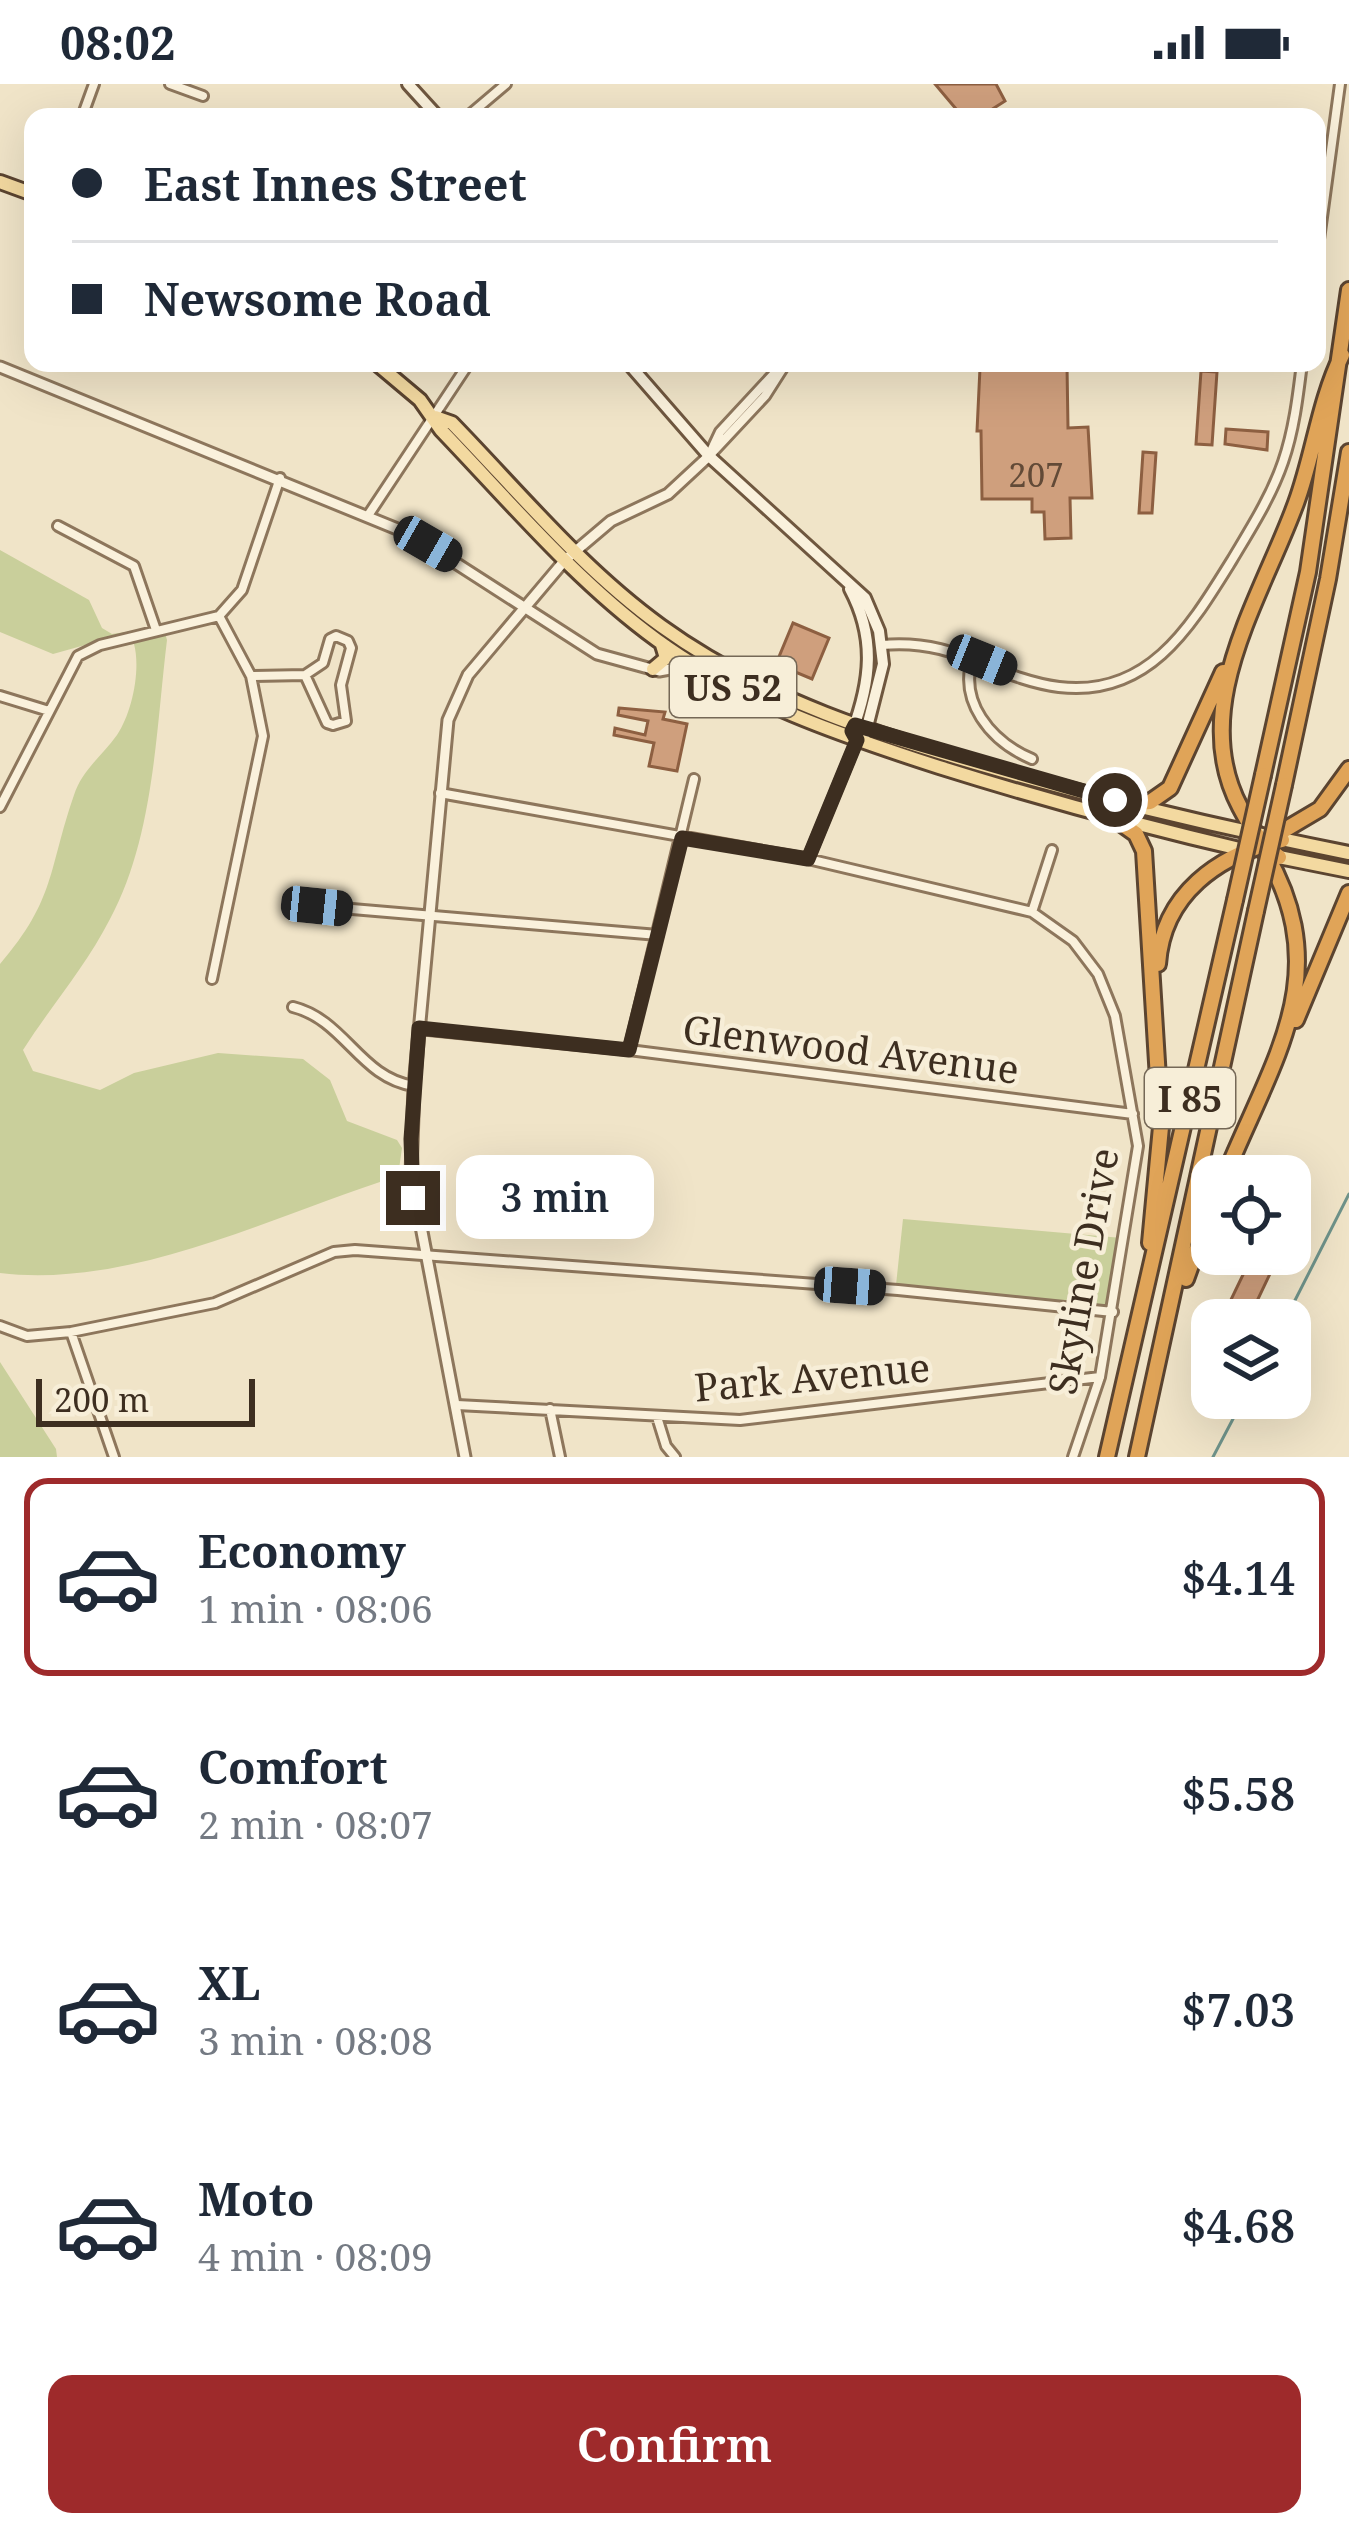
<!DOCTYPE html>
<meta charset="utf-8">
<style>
:root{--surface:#fff;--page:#f6f6f7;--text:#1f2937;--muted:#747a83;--line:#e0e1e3;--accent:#9e2a2b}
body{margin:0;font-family:"Noto Serif",serif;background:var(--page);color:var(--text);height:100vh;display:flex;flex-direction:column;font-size:45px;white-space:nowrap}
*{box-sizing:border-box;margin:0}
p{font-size:39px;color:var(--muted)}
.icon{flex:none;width:66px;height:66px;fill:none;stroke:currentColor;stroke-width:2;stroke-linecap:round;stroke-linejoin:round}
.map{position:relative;height:1373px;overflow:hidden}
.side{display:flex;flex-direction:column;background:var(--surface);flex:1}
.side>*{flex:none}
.banner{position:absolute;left:24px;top:24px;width:1302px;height:264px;border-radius:24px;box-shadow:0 12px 48px #0002;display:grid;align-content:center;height:264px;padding:0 48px;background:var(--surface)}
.buttons{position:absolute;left:1191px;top:1071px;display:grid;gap:24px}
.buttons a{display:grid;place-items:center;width:120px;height:120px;border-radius:24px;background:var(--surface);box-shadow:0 12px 48px #0002;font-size:60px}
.scale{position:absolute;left:36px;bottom:30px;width:219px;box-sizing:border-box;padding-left:12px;border:6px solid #3d2e20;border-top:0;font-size:33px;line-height:42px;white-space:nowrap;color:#3d2e20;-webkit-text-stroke:9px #f7eed8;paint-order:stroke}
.end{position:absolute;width:54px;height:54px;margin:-27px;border:15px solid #3d2e20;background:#fff;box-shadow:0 0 0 6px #fff}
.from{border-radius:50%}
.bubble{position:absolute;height:84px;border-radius:24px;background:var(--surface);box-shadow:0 12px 48px #0002;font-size:39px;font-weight:600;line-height:84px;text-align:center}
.car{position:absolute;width:36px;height:72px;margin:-36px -18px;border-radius:15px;box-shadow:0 0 9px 3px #0007;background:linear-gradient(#222 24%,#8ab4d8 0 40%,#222 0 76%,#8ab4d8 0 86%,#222 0)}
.banner b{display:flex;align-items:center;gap:42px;height:114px;font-size:45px}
.banner b+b{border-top:3px solid var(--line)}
.banner i{width:30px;height:30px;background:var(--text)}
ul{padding:21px 0 0;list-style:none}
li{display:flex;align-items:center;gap:36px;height:198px;margin:0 24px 18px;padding:0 24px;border:6px solid transparent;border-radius:24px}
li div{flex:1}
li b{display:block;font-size:45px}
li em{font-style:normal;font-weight:600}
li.current{border-color:var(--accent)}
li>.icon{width:108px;height:108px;stroke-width:1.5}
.cta{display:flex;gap:24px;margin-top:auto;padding:24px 48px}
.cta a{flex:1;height:138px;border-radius:24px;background:var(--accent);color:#fff;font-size:48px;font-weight:600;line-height:138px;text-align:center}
.status{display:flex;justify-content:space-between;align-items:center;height:84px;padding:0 60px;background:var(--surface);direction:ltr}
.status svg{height:33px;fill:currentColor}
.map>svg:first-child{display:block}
.green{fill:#c9cf9b}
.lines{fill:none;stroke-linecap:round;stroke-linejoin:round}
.stream{stroke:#6f938a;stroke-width:3}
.building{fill:#cf9f7d;stroke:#8d5f41;stroke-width:3}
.minor-casing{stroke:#8d765c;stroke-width:14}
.tertiary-casing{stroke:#8d765c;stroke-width:15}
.secondary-casing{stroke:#6f573f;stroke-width:16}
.primary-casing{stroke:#5b4430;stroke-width:18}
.motorway-casing{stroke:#5b4430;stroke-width:20}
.minor{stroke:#faf1dc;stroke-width:8}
.tertiary{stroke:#faf1dc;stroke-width:9}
.secondary{stroke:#faf1dc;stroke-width:10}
.primary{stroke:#f3d9a0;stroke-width:12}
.motorway{stroke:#e0a458;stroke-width:14}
.motorway-bridge-casing{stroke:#5b4430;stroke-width:20;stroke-linecap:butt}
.motorway-bridge{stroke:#e0a458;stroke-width:14}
.route{stroke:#3d2e20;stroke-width:15}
.labels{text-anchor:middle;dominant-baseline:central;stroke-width:9;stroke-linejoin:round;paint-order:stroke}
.number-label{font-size:33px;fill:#624a37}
.shield{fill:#f7eed8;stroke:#756857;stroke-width:3}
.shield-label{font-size:36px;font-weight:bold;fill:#3d2e20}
.street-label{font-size:39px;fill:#3d2e20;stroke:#f7eed8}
</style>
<div class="status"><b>08:02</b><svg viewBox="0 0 49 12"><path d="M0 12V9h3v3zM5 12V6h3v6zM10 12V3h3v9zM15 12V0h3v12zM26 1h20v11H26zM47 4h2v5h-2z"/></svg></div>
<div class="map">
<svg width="1349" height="1373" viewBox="0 0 1349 1373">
<rect width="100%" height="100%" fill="#f0e4c8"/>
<path class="green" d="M 0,466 L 89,516 L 102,544 L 112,550 L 145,545 L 148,554 L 165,549 L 167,556 C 156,646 154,754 110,835 C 86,882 51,922 23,966 L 33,987 L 100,1006 L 134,989 L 218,969 L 303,975 L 330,996 L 347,1037 L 397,1056 L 402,1064 L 398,1092 C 274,1131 131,1205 0,1189 L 0,880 C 56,815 48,786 74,711 C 82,686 102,672 117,651 C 132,629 141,586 134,560 L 123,562 L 110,554 L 53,570 L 0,548 Z
M 903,1135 L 1122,1154 L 1110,1224 L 896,1201 Z
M 0,1278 L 56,1365 L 57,1373 L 0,1373 Z"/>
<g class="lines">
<path class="stream" d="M 1285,1236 L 1349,1110
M 1213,1373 L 1244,1314"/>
</g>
<path class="building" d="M 935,0 L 996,0 L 1005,17 L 980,33 L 962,32 Z
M 1067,282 L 1068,344 L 1088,343 L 1092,414 L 1070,414 L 1071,454 L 1045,455 L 1044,428 L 1032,428 L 1032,415 L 982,415 L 981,347 L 977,347 L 980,284 Z
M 1201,287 L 1217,288 L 1212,361 L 1196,360 Z
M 1226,345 L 1268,348 L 1267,366 L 1225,360 Z
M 1143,368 L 1156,369 L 1152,429 L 1139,429 Z
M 793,539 L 829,554 L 812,595 L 776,580 Z
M 619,624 L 665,628 L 663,635 L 687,640 L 677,687 L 649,682 L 654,659 L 614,651 L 615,644 L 645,651 L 648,637 L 618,631 Z
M 1253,1170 L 1278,1173 L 1248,1236 L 1226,1226 Z"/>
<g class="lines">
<defs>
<path id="minor" d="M 170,0 L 203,12
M 82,33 L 94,0
M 467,33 L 506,0
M 1317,170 L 1340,0
M 712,365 L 720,348 L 783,280
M 709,372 L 765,312 L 786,279
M 369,430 L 469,279
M 58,442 L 134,482 L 156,546
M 336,552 L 348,557 L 351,564 L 341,601 L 346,637 L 333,641 L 327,639 L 305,591 L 323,579 L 330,555 Z
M 882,561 C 958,554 992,594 1059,603 C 1149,614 1191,542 1232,476 C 1251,444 1271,413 1283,378 C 1294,346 1298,312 1302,279
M 973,573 C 958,617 990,657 1032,675
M 251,592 L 305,591
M 0,612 L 49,627
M 440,709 L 808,775 L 1032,828 L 1073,857 L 1098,890 L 1115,932 L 1138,1062 L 1100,1293 L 1073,1373
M 0,723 L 78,572 L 100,561 L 219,532 L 242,506 L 280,394
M 808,775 L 857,656
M 317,822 L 658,851
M 1032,828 L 1052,766
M 212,895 L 263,652 L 251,592 L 219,532
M 293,923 C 345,936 360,994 414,1002
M 419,945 L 629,966 L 1133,1030
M 629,966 L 694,695
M 0,1242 L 27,1252 L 71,1248 L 215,1219 L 334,1168 L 355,1166 L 898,1206 L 1113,1228
M 71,1248 L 114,1373
M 457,1321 L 740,1336 L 1100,1293
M 550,1325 L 560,1373
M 657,1333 L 666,1362 L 675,1373"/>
<path id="tertiary" d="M 0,283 L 412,451 L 597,570 L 659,587 L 692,581
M 465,1373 L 411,1090 L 414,1002 L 448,636 L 468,591 L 565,476 L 611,437 L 668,410 L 709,372"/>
<path id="secondary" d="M 408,0 L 438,33
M 628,279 L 709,372 L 865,514 L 879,547 L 883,580 L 865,651
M 850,505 C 876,554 871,597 852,648"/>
<path id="primary" d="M 0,98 L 33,110
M 376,279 L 420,316 L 441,346 C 510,418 576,497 657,556 C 742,618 840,651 939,683 C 1041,715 1144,743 1248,767
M 435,333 L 452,339 C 519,408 582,485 661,542 C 763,616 883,653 1003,687 C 1117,719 1233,746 1349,769
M 653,585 L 666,574 L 662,561
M 1274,772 L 1349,787"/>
<path id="motorway" d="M 1263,691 L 1308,488 L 1349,206
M 1284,701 L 1328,495 L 1349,368
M 1128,720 L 1150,718 L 1170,704 L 1223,588
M 1115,735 L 1136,750 L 1144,767 L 1161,1043 L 1150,1159
M 1271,754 L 1320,725 L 1349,685
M 1279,773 C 1261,761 1250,742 1240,723 C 1187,623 1262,513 1296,419 C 1314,370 1319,318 1342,271
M 1158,880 C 1163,810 1218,771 1282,756
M 1296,936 L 1349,809
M 1225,1092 C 1272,976 1336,892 1266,770
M 1186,1195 L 1212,1123
M 1107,1373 L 1235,816
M 1137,1373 L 1256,827"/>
</defs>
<use href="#minor" class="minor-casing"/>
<use href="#tertiary" class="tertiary-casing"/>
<use href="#secondary" class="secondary-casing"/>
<use href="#primary" class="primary-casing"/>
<use href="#motorway" class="motorway-casing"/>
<use href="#minor" class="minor"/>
<use href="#tertiary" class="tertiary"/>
<use href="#secondary" class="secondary"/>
<use href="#primary" class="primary"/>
<use href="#motorway" class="motorway"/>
<defs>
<path id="motorway-bridge" d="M 1235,816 L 1263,691
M 1256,827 L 1284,701"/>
</defs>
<use href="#motorway-bridge" class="motorway-bridge-casing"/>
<use href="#motorway-bridge" class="motorway-bridge"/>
</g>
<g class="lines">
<path class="route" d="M 413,1114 L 411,1055 L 419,944 L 629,966 L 682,754 L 808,775 L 857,656 L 852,647 L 855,641 L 1115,716"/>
</g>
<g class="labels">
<g class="number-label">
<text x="1036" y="390">207</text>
</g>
<g class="shield">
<rect x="670" y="573" width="126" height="60" rx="9"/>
<rect x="1145" y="984" width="90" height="60" rx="9"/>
</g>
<g class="shield-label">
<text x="733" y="603">US 52</text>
<text x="1190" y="1014">I 85</text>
</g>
<g class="street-label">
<text transform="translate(851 964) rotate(7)">Glenwood Avenue</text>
<text transform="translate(1082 1187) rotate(-80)">Skyline Drive</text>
<text transform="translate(812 1292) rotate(-5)">Park Avenue</text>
</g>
</g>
</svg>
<div class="buttons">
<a><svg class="icon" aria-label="locate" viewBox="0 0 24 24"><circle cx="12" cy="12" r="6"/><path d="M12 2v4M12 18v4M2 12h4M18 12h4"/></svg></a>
<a><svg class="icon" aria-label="layers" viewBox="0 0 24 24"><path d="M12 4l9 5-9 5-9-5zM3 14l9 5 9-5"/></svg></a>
</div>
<div class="scale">200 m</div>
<i class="end from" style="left:1115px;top:716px"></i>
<i class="end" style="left:413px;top:1114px"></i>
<div class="bubble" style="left:456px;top:1071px;width:198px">3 min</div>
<i class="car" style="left:428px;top:460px;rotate:120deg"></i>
<i class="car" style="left:982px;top:576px;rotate:112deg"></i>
<i class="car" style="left:317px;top:822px;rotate:96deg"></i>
<i class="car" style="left:850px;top:1202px;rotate:94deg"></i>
<div class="banner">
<b><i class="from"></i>East Innes Street</b>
<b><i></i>Newsome Road</b>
</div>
</div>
<section class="side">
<ul>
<li class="current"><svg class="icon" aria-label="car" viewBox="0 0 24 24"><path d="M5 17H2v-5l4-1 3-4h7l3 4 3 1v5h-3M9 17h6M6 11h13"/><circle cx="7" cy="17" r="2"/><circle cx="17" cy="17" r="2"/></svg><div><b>Economy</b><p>1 min · 08:06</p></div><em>$4.14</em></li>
<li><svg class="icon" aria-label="car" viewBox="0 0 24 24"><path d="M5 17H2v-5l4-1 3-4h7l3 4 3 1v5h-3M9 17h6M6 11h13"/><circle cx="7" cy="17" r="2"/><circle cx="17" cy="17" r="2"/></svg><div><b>Comfort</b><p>2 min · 08:07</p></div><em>$5.58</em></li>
<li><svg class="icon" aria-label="car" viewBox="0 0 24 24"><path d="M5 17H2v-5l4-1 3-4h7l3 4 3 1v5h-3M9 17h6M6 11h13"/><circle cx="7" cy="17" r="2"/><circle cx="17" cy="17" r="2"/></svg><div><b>XL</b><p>3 min · 08:08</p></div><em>$7.03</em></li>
<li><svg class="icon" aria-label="car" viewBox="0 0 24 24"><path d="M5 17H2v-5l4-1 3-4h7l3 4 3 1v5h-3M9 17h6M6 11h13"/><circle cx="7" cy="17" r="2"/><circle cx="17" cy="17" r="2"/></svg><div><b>Moto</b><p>4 min · 08:09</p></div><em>$4.68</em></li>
</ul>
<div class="cta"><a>Confirm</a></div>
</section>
